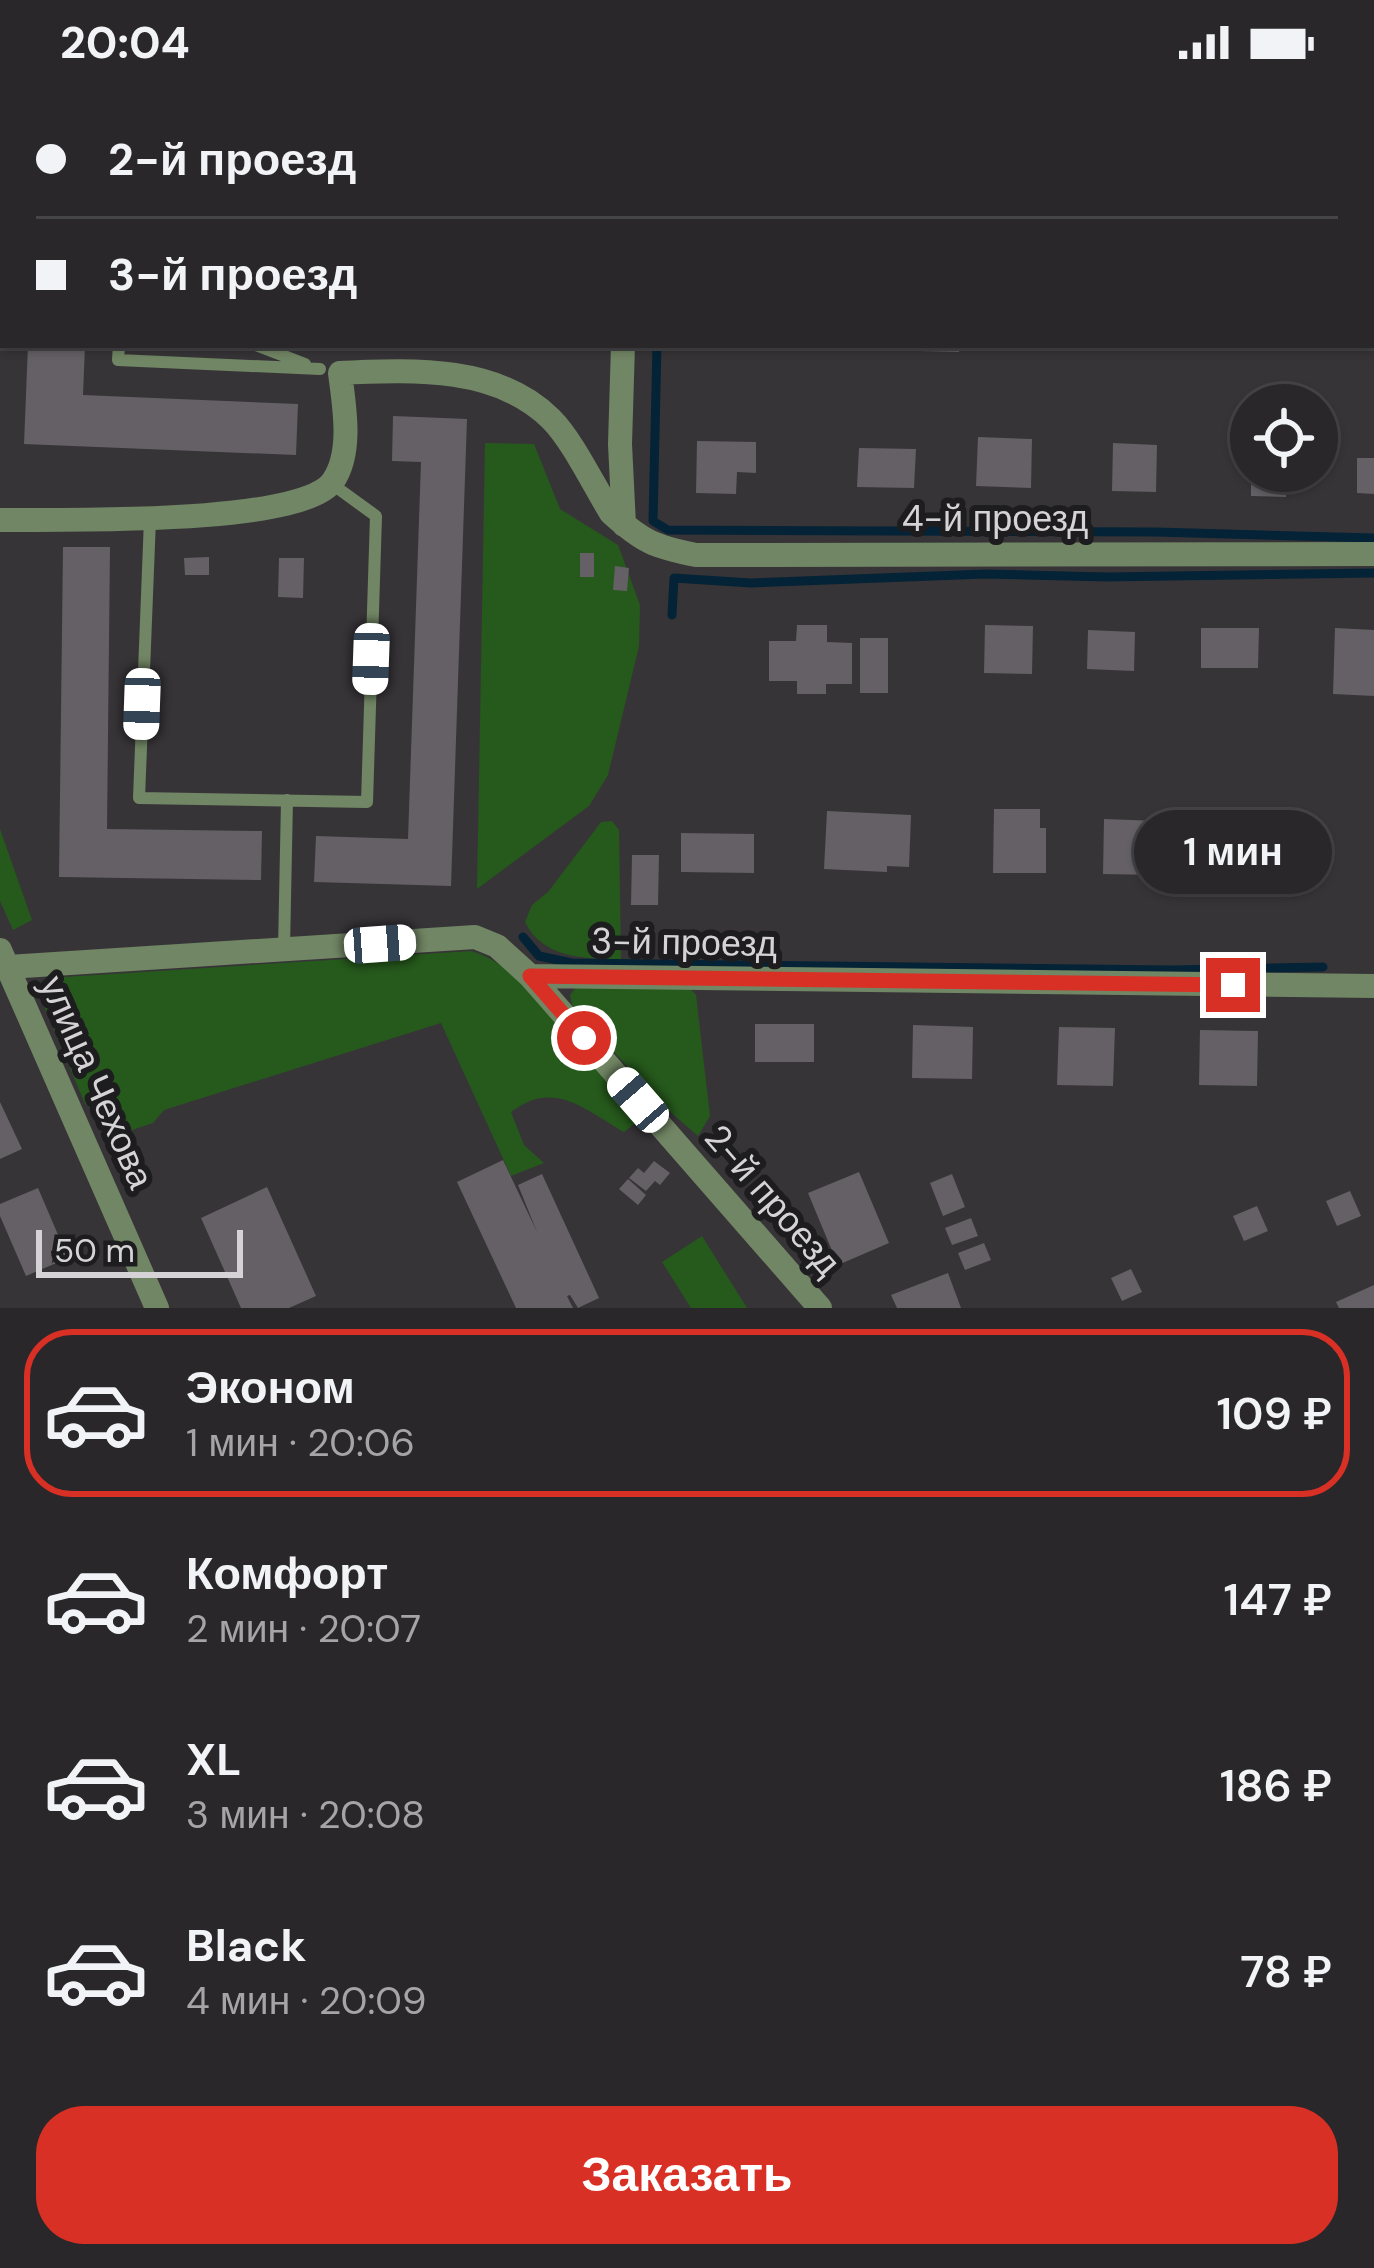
<!DOCTYPE html>
<html lang="ru">
<meta charset="utf-8">
<style>
:root{--surface:#29272a;--page:#312f32;--text:#f1f3f6;--muted:#a5a5a8;--line:#454447;--accent:#d93025}
body{margin:0;font-family:"DM Sans",sans-serif;background:var(--page);color:var(--text);height:100vh;display:flex;flex-direction:column;font-size:45px;white-space:nowrap}
*{box-sizing:border-box;margin:0}
p{font-size:39px;color:var(--muted)}
.icon{flex:none;width:66px;height:66px;fill:none;stroke:currentColor;stroke-width:2;stroke-linecap:round;stroke-linejoin:round}
.map{position:relative;height:1224px;overflow:hidden}
.details{display:flex;flex-direction:column;background:var(--surface);flex:1}
.details>*{flex:none}
.banner{position:absolute;left:0px;top:0px;width:1374px;height:264px;box-shadow:0 3px 9px #0004,0 0 0 3px var(--line);display:grid;align-content:center;height:264px;padding:0 36px;background:var(--surface)}
.tools{position:absolute;left:1230px;top:300px;display:grid;gap:24px}
.tools a{display:grid;place-items:center;width:108px;height:108px;border-radius:50%;background:var(--surface);box-shadow:0 3px 9px #0004,0 0 0 3px var(--line);font-size:60px}
.scale{position:absolute;left:36px;bottom:30px;width:207px;box-sizing:border-box;padding-left:12px;border:6px solid #d6d3d6;border-top:0;font-size:33px;line-height:42px;white-space:nowrap;color:#d6d3d6;-webkit-text-stroke:9px #1d1c1e;paint-order:stroke}
.end{position:absolute;width:54px;height:54px;margin:-27px;border:15px solid #d93025;background:#fff;box-shadow:0 0 0 6px #fff}
.from{border-radius:50%}
.bubble{position:absolute;height:84px;border-radius:42px;background:var(--surface);box-shadow:0 3px 9px #0004,0 0 0 3px var(--line);font-size:39px;font-weight:600;line-height:84px;text-align:center}
.car{position:absolute;width:36px;height:72px;margin:-36px -18px;border-radius:15px;box-shadow:0 0 9px 3px #0007;background:linear-gradient(#fff 24%,#345 0 40%,#fff 0 76%,#345 0 86%,#fff 0)}
.banner b{display:flex;align-items:center;gap:42px;height:114px;font-size:45px}
.banner b+b{border-top:3px solid var(--line)}
.banner i{width:30px;height:30px;background:var(--text)}
ul{padding:21px 0 0;list-style:none}
li{display:flex;align-items:center;gap:36px;height:168px;margin:0 24px 18px;padding:0 12px;border:6px solid transparent;border-radius:48px}
li div{flex:1}
li b{display:block;font-size:45px}
li em{font-style:normal;font-weight:600}
li.current{border-color:var(--accent)}
li>.icon{width:108px;height:108px;stroke-width:1.5}
.primary-button{display:flex;gap:24px;margin-top:auto;padding:24px 36px}
.primary-button a{flex:1;height:138px;border-radius:48px;background:var(--accent);color:#fff;font-size:48px;font-weight:600;line-height:138px;text-align:center}
.status{display:flex;justify-content:space-between;align-items:center;height:84px;padding:0 60px;background:var(--surface);direction:ltr}
.status svg{height:33px;fill:currentColor}
.map>svg:first-child{display:block}
.green{fill:#26591c}
.lines{fill:none;stroke-linecap:round;stroke-linejoin:round}
.stream{stroke:#052336;stroke-width:9}
.building{fill:#646065}
.service{stroke:#718664;stroke-width:12}
.minor{stroke:#718664;stroke-width:24}
.route{stroke:#d93025;stroke-width:15}
.labels{text-anchor:middle;dominant-baseline:central;stroke-width:12;stroke-linejoin:round;paint-order:stroke}
.street-label{font-size:36px;fill:#d6d3d6;stroke:#1d1c1e}
</style>
<div class="status"><b>20:04</b><svg viewBox="0 0 49 12"><path d="M0 12V9h3v3zM5 12V6h3v6zM10 12V3h3v9zM15 12V0h3v12zM26 1h20v11H26zM47 4h2v5h-2z"/></svg></div>
<div class="map">
<svg width="1374" height="1224" viewBox="0 0 1374 1224">
<rect width="100%" height="100%" fill="#373438"/>
<path class="green" d="M 423,0 L 615,0 L 423,3 Z
M 485,359 L 534,360 L 560,425 L 618,461 L 640,521 L 639,562 L 608,691 L 589,722 L 477,805 Z
M 612,737 L 619,746 L 621,876 C 585,874 543,875 525,838 L 532,821 L 548,808 L 601,738 Z
M 0,745 L 32,836 L 13,846 L 0,817 Z
M 471,867 C 529,882 599,989 638,1037 L 624,1048 C 584,1025 554,995 511,1028 L 524,1061 L 544,1079 L 511,1092 L 441,939 L 164,1026 L 153,1039 L 126,1048 L 85,1020 L 42,917 L 46,904 L 64,893 Z
M 578,901 L 688,903 L 696,911 L 710,1032 L 698,1052 L 660,1019 L 572,921 L 570,911 Z
M 702,1152 L 747,1224 L 691,1224 L 662,1178 Z"/>
<g class="lines">
<path class="stream" d="M 659,3 L 659,0
M 1371,49 L 1374,50
M 1371,87 L 1374,87
M 657,261 L 653,437 L 668,446 L 1156,448 L 1374,454
M 672,531 L 674,494 L 751,499 L 986,490 L 1107,493 L 1374,489
M 523,853 L 539,872 L 572,879 L 1172,886 L 1323,883"/>
</g>
<path class="building" d="M 28,261 L 85,261 L 83,311 L 298,320 L 296,371 L 24,360 Z
M 919,261 L 960,261 L 959,268 L 919,267 Z
M 393,332 L 467,335 L 451,802 L 314,798 L 316,752 L 408,755 L 421,378 L 392,377 Z
M 978,353 L 1032,355 L 1031,404 L 976,402 Z
M 697,357 L 756,358 L 756,389 L 737,388 L 736,410 L 696,409 Z
M 1113,359 L 1157,361 L 1156,408 L 1112,407 Z
M 859,364 L 916,365 L 914,404 L 857,403 Z
M 1357,374 L 1374,374 L 1374,410 L 1357,409 Z
M 1251,387 L 1287,387 L 1286,413 L 1251,412 Z
M 63,463 L 110,463 L 107,745 L 262,747 L 261,796 L 59,793 Z
M 580,469 L 594,469 L 594,493 L 580,493 Z
M 209,473 L 209,491 L 185,491 L 184,474 Z
M 279,474 L 304,474 L 303,514 L 278,513 Z
M 615,482 L 629,484 L 627,507 L 613,506 Z
M 797,541 L 827,541 L 827,558 L 852,559 L 852,600 L 826,600 L 826,610 L 797,610 L 797,597 L 769,597 L 769,557 L 796,557 Z
M 985,541 L 1033,542 L 1032,590 L 984,589 Z
M 1201,544 L 1259,544 L 1258,584 L 1201,584 Z
M 1335,544 L 1374,546 L 1374,612 L 1333,610 Z
M 1088,546 L 1135,548 L 1134,587 L 1087,585 Z
M 860,554 L 888,554 L 888,609 L 860,609 Z
M 994,725 L 1040,725 L 1040,744 L 1046,744 L 1046,789 L 993,789 Z
M 1240,726 L 1291,726 L 1291,786 L 1239,786 Z
M 827,727 L 911,731 L 909,783 L 887,782 L 887,788 L 824,785 Z
M 1104,735 L 1158,737 L 1157,791 L 1103,790 Z
M 681,749 L 754,750 L 754,789 L 681,788 Z
M 632,771 L 659,771 L 658,821 L 631,821 Z
M 755,940 L 814,940 L 814,978 L 755,978 Z
M 913,941 L 973,943 L 972,995 L 912,994 Z
M 1059,943 L 1115,944 L 1113,1002 L 1057,1001 Z
M 1200,946 L 1258,947 L 1257,1002 L 1199,1001 Z
M 0,1018 L 22,1065 L 0,1075 Z
M 503,1076 L 537,1148 L 518,1101 L 542,1090 L 599,1214 L 578,1224 L 570,1211 L 567,1212 L 573,1224 L 516,1224 L 457,1098 Z
M 654,1077 L 670,1089 L 660,1101 L 655,1097 L 646,1107 L 629,1094 L 638,1084 L 644,1089 Z
M 859,1088 L 889,1159 L 838,1181 L 808,1109 Z
M 952,1090 L 965,1123 L 943,1132 L 930,1099 Z
M 628,1095 L 646,1111 L 638,1121 L 619,1105 Z
M 267,1103 L 316,1212 L 289,1224 L 241,1224 L 201,1134 Z
M 38,1104 L 68,1174 L 26,1192 L 0,1132 L 0,1120 Z
M 1350,1107 L 1361,1132 L 1337,1142 L 1326,1117 Z
M 1257,1122 L 1268,1147 L 1244,1157 L 1233,1132 Z
M 971,1134 L 978,1152 L 952,1161 L 945,1144 Z
M 984,1159 L 991,1176 L 965,1186 L 958,1169 Z
M 1131,1185 L 1142,1208 L 1122,1217 L 1111,1194 Z
M 948,1189 L 961,1224 L 897,1224 L 891,1211 Z
M 1374,1201 L 1374,1224 L 1339,1224 L 1336,1218 Z"/>
<g class="lines">
<path class="service" d="M 234,3 L 234,0
M 0,125 L 3,125
M 119,261 L 118,276 L 320,285
M 256,261 L 305,280
M 150,435 L 139,714 L 367,718 L 376,432 L 332,400
M 284,865 L 287,716"/>
<path class="minor" d="M 630,0 L 630,3
M 1371,67 L 1374,67
M 623,261 L 620,360 L 624,441
M 0,436 C 60,435 302,442 333,397 C 353,368 344,321 340,289 C 411,286 497,281 551,335 C 573,357 594,402 611,429 C 643,458 655,463 696,471 L 1374,470
M 0,866 L 157,1224
M 8,883 L 475,853 L 497,862 L 530,892 L 1374,902
M 530,892 L 820,1224"/>
</g>
<g class="lines">
<path class="route" d="M 584,954 L 530,892 L 1233,901"/>
</g>
<g class="labels">
<g class="street-label">
<text x="995" y="434">4-й проезд</text>
<text transform="translate(684 858) rotate(1)">3-й проезд</text>
<text transform="translate(97 998) rotate(66)">улица Чехова</text>
<text transform="translate(773 1116) rotate(49)">2-й проезд</text>
</g>
</g>
</svg>
<div class="tools">
<a><svg class="icon" aria-label="locate" viewBox="0 0 24 24"><circle cx="12" cy="12" r="6"/><path d="M12 2v4M12 18v4M2 12h4M18 12h4"/></svg></a>
</div>
<div class="scale">50 m</div>
<i class="end from" style="left:584px;top:954px"></i>
<i class="end" style="left:1233px;top:901px"></i>
<div class="bubble" style="left:1134px;top:726px;width:198px">1 мин</div>
<i class="car" style="left:371px;top:575px;rotate:182deg"></i>
<i class="car" style="left:142px;top:620px;rotate:182deg"></i>
<i class="car" style="left:380px;top:860px;rotate:86deg"></i>
<i class="car" style="left:638px;top:1016px;rotate:319deg"></i>
<div class="banner">
<b><i class="from"></i>2-й проезд</b>
<b><i></i>3-й проезд</b>
</div>
</div>
<section class="details">
<ul>
<li class="current"><svg class="icon" aria-label="car" viewBox="0 0 24 24"><path d="M5 17H2v-5l4-1 3-4h7l3 4 3 1v5h-3M9 17h6M6 11h13"/><circle cx="7" cy="17" r="2"/><circle cx="17" cy="17" r="2"/></svg><div><b>Эконом</b><p>1 мин · 20:06</p></div><em>109 ₽</em></li>
<li><svg class="icon" aria-label="car" viewBox="0 0 24 24"><path d="M5 17H2v-5l4-1 3-4h7l3 4 3 1v5h-3M9 17h6M6 11h13"/><circle cx="7" cy="17" r="2"/><circle cx="17" cy="17" r="2"/></svg><div><b>Комфорт</b><p>2 мин · 20:07</p></div><em>147 ₽</em></li>
<li><svg class="icon" aria-label="car" viewBox="0 0 24 24"><path d="M5 17H2v-5l4-1 3-4h7l3 4 3 1v5h-3M9 17h6M6 11h13"/><circle cx="7" cy="17" r="2"/><circle cx="17" cy="17" r="2"/></svg><div><b>XL</b><p>3 мин · 20:08</p></div><em>186 ₽</em></li>
<li><svg class="icon" aria-label="car" viewBox="0 0 24 24"><path d="M5 17H2v-5l4-1 3-4h7l3 4 3 1v5h-3M9 17h6M6 11h13"/><circle cx="7" cy="17" r="2"/><circle cx="17" cy="17" r="2"/></svg><div><b>Black</b><p>4 мин · 20:09</p></div><em>78 ₽</em></li>
</ul>
<div class="primary-button"><a>Заказать</a></div>
</section>
